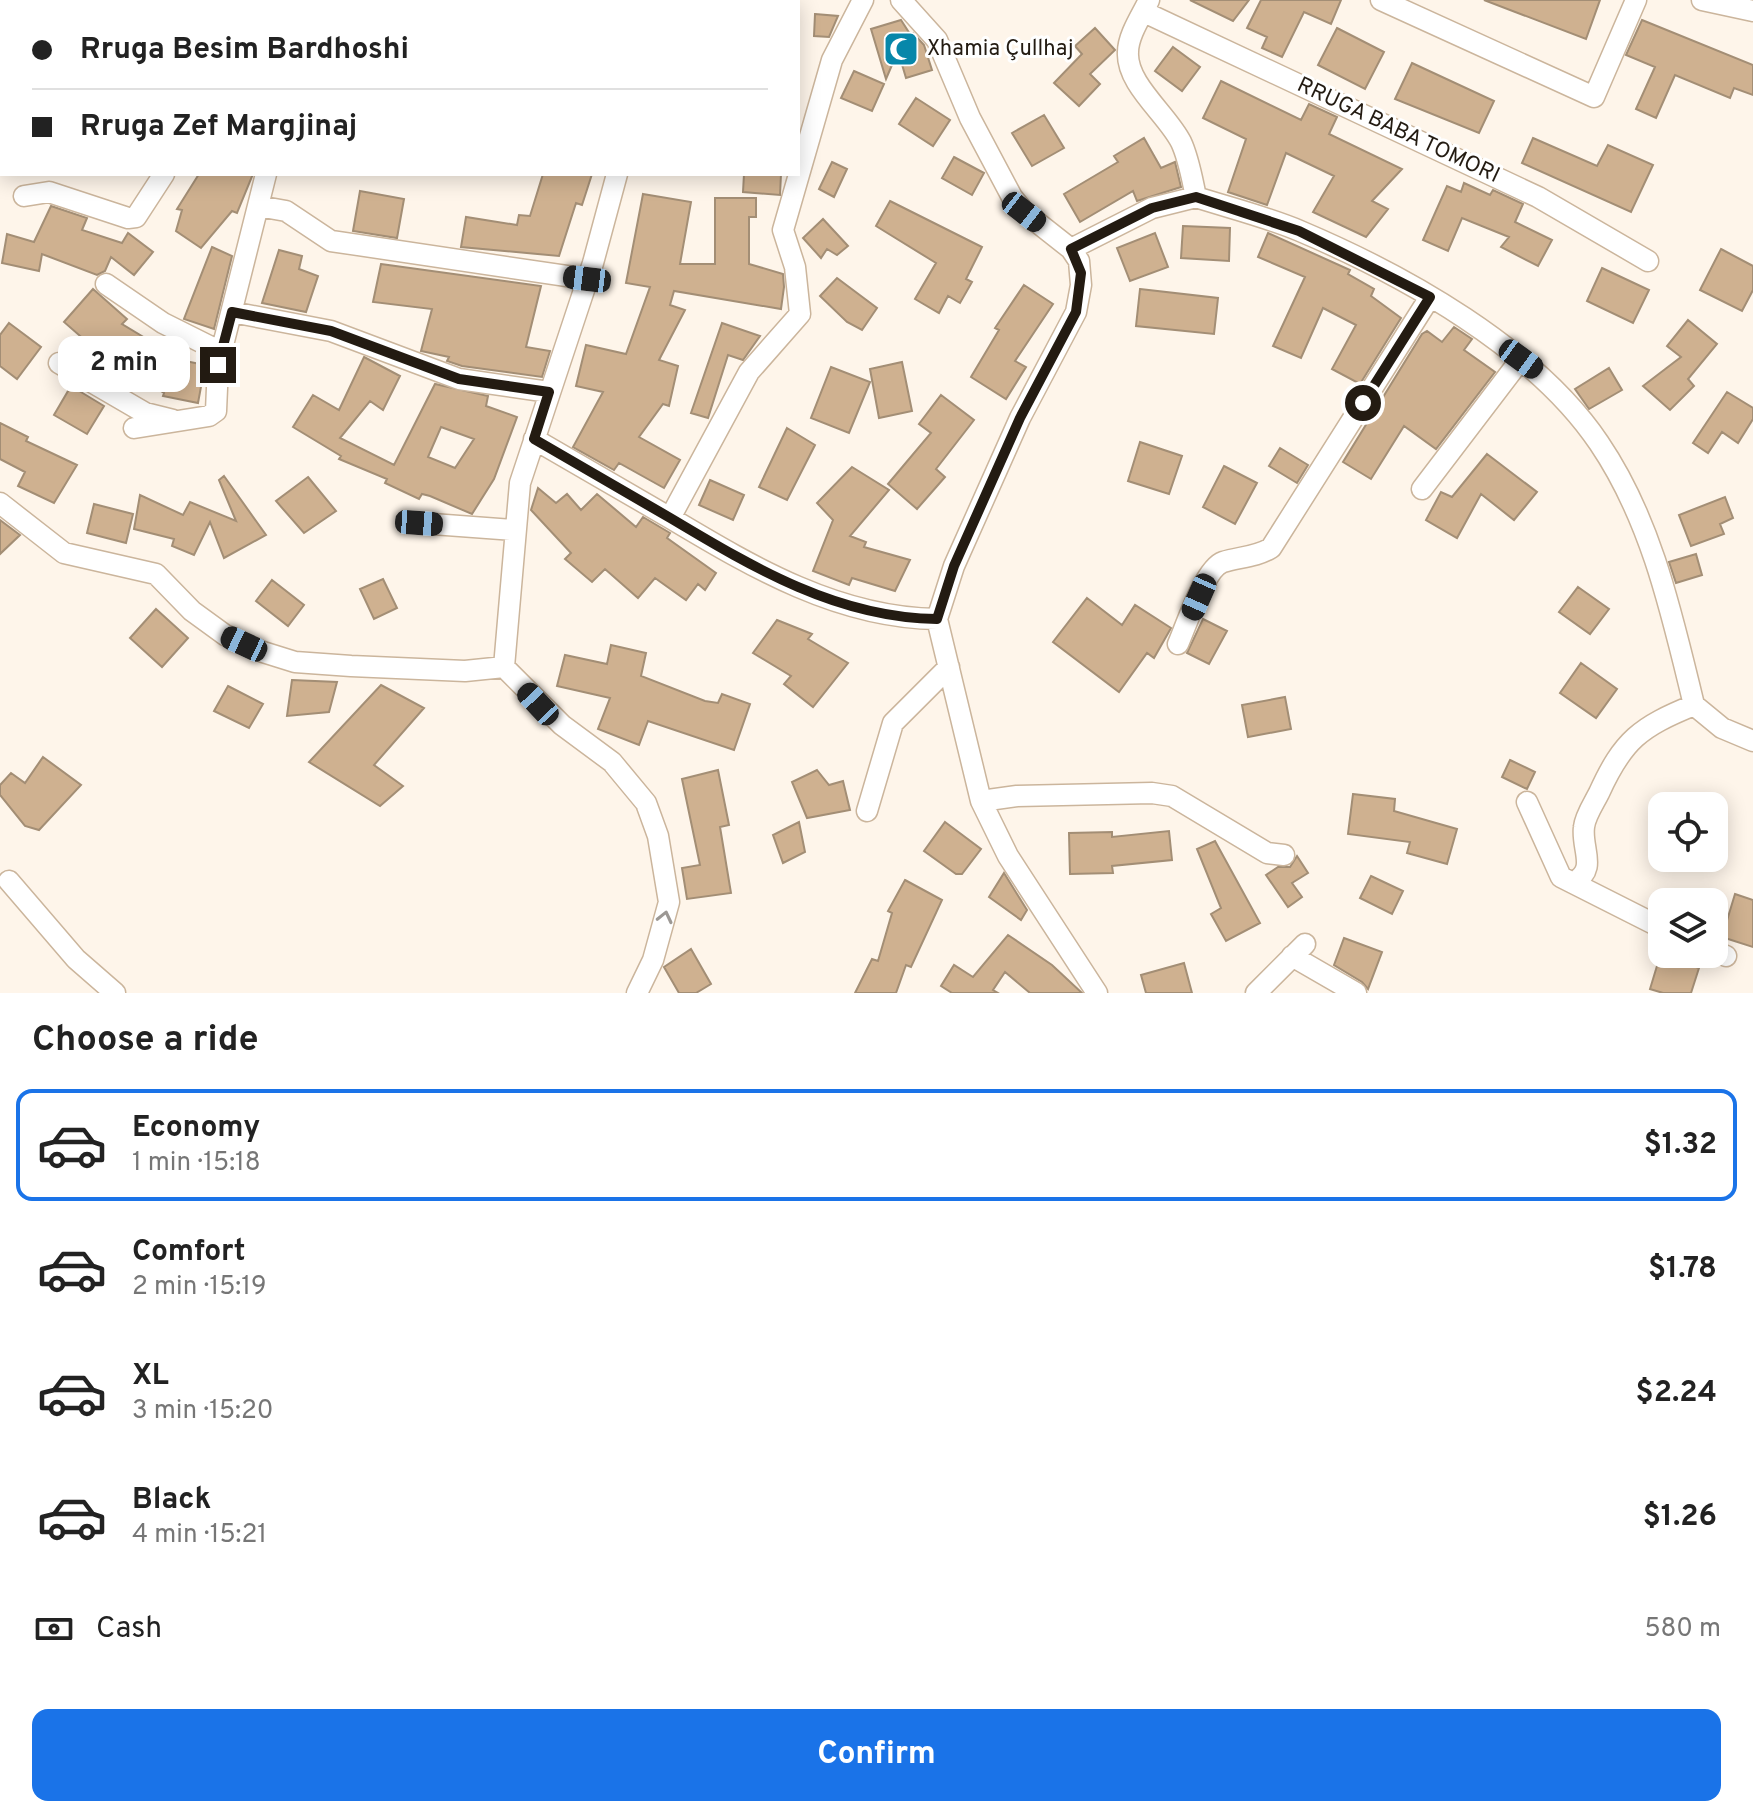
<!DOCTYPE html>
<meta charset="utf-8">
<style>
:root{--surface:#fff;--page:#f6f6f6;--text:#222;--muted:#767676;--line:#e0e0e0;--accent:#1a73e8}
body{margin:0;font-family:Overpass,sans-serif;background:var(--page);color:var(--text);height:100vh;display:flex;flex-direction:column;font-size:30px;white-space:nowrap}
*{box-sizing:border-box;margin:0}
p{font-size:26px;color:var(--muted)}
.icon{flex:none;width:44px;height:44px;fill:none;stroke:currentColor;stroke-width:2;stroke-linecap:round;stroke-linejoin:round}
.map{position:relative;height:993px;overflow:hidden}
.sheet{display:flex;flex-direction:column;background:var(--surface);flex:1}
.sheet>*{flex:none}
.banner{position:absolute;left:0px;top:0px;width:800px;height:176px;box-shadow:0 4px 20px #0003;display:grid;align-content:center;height:176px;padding:0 32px;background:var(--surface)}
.buttons{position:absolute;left:1648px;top:792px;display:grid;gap:16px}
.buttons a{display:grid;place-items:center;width:80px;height:80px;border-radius:16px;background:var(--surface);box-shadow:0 4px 20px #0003;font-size:40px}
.end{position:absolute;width:36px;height:36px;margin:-18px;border:10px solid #231b12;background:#fff;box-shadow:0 0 0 4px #fff}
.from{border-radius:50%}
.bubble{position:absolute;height:56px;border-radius:16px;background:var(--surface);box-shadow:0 4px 20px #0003;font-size:26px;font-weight:700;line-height:56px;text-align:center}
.car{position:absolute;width:24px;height:48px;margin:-24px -12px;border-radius:10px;box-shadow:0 0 6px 2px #0007;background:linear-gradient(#222 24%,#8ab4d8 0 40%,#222 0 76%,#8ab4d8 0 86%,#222 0)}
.banner b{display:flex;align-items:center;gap:28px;height:76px;font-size:30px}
.banner b+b{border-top:2px solid var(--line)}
.banner i{width:20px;height:20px;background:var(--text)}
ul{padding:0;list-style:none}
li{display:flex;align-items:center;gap:24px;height:112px;margin:0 16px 12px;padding:0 16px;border:4px solid transparent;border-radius:16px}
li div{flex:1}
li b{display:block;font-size:30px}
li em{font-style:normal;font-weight:700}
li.selected{border-color:var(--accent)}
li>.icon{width:72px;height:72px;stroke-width:1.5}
h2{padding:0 32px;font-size:36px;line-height:96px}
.pay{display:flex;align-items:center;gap:20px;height:88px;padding:0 32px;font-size:30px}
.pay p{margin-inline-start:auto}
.button{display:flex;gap:16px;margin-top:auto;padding:16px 32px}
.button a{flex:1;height:92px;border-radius:16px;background:var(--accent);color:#fff;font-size:32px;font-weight:700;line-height:92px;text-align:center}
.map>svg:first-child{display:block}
.building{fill:#cfb190;stroke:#a38e75;stroke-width:2;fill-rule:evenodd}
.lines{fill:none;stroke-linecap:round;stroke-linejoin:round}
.minor-casing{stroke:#cbb59c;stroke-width:23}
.minor{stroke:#fff;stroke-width:20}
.oneway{stroke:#9c9894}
.route{stroke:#231b12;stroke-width:10}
.labels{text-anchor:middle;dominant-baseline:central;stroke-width:6;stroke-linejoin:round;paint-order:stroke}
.poi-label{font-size:22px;fill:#231b12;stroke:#fff;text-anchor:start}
.street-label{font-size:22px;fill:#231b12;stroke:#fff}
</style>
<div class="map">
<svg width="1753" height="993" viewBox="0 0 1753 993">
<rect width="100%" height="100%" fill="#fef5ea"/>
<path class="building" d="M 1190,0 L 1249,0 L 1233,21 Z
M 1261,0 L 1341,0 L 1331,24 L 1304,12 L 1282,57 L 1262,48 L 1267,37 L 1247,28 Z
M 1484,0 L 1600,0 L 1586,39 Z
M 815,14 L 838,16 L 829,37 L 814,36 Z
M 901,20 L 910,34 L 913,33 L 924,45 L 932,70 L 906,78 L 898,51 L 886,79 L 871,29 Z
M 1642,20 L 1753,65 L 1753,95 L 1734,88 L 1730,98 L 1675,75 L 1656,118 L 1636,109 L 1655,67 L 1626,55 Z
M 1095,28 L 1115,50 L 1090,74 L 1100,84 L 1079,106 L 1054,83 L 1082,54 L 1075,46 Z
M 1337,28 L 1384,52 L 1365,89 L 1318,65 Z
M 1173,47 L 1200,67 L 1182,91 L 1155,71 Z
M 1412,63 L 1494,101 L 1479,133 L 1395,99 Z
M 854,71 L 884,84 L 872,111 L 841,98 Z
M 1221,81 L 1301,120 L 1309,104 L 1337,117 L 1329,134 L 1402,169 L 1372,201 L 1388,209 L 1366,237 L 1313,212 L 1334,176 L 1286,153 L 1267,205 L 1228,192 L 1246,139 L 1203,118 Z
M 916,98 L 950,120 L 933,146 L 899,124 Z
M 1044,115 L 1064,148 L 1032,166 L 1012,133 Z
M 1144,138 L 1161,168 L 1175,162 L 1181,187 L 1137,201 L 1133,191 L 1080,222 L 1064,194 L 1118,162 L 1114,156 Z
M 1533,138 L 1597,166 L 1608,145 L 1653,165 L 1631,212 L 1522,163 Z
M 954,157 L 984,173 L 972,195 L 942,178 Z
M 832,162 L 847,169 L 834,197 L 819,189 Z
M 199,174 L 253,174 L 237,213 L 232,211 L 201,248 L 176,231 L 182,210 L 177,209 Z
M 543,174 L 592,174 L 582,205 L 576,203 L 559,256 L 461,247 L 466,217 L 517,225 L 519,215 L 530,216 Z
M 744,174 L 781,174 L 780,195 L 743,192 Z
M 1464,183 L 1490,195 L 1493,190 L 1523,204 L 1515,222 L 1552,240 L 1538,266 L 1501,247 L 1509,237 L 1462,218 L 1448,251 L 1423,240 L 1447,186 L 1461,192 Z
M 360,191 L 404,199 L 397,238 L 353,231 Z
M 643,194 L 691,202 L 680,264 L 715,264 L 715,198 L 756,198 L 756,217 L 749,217 L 749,264 L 783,274 L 784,287 L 781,309 L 674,291 L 670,305 L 685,310 L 659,360 L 678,366 L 669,406 L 663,404 L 639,437 L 680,460 L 664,488 L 619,463 L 614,470 L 573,447 L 603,392 L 576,386 L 586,345 L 626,354 L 650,287 L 626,283 Z
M 890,201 L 982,247 L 966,279 L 972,282 L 960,303 L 948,296 L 939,313 L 915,299 L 936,263 L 876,226 Z
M 51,206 L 87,218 L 82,230 L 122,243 L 128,233 L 153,252 L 134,275 L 111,257 L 105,271 L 97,275 L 42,254 L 39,271 L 2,263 L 7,234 L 34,242 Z
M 823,219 L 848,246 L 837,255 L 827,249 L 821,258 L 803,238 Z
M 1183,226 L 1230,228 L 1229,261 L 1181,258 Z
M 1155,233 L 1168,267 L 1130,281 L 1117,248 Z
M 1268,233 L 1350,270 L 1348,274 L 1374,289 L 1371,296 L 1401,318 L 1360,384 L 1332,369 L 1356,325 L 1323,308 L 1301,358 L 1273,346 L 1305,277 L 1258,257 Z
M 212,247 L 232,256 L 214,329 L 184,319 Z
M 1721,249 L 1753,266 L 1753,290 L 1742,311 L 1700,290 Z
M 279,250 L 302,256 L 299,269 L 318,276 L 306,312 L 262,303 Z
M 381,264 L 541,286 L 526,347 L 550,351 L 542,377 L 462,366 L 447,361 L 449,357 L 421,351 L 432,309 L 373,302 Z
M 1602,268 L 1649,290 L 1633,323 L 1587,301 Z
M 837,278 L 877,308 L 862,330 L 847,322 L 820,296 Z
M 1024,285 L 1053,304 L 1015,361 L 1026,367 L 1006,399 L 971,377 L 999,330 L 995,328 Z
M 93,289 L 127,319 L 122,324 L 165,350 L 161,356 L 205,365 L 198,403 L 163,396 L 164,393 L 103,356 L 64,322 Z
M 1140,289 L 1218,298 L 1214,334 L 1136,326 Z
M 1688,320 L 1717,344 L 1688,379 L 1694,386 L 1670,410 L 1643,386 L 1681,357 L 1667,346 Z
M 9,323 L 41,347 L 17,379 L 0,366 L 0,335 Z
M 722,323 L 760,336 L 743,360 L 728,355 L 708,418 L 691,413 Z
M 1454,327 L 1472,339 L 1464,350 L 1495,372 L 1436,449 L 1404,426 L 1371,479 L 1343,462 L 1422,334 L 1427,331 L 1442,342 Z
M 364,357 L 400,376 L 383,410 L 370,401 L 340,438 L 394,465 L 435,384 L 488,396 L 486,406 L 517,417 L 494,479 L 472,514 L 430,496 L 422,494 L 419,499 L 385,483 L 387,479 L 339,459 L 341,456 L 293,427 L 313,395 L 339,410 ZM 441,427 L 474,439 L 455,468 L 428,457 Z
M 902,362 L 912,411 L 879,418 L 870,369 Z
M 831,367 L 870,382 L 849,433 L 811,418 Z
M 1609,368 L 1622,390 L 1589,409 L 1575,389 Z
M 71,386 L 104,406 L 87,434 L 54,415 Z
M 1727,392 L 1753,408 L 1753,419 L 1738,443 L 1722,432 L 1708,453 L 1693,443 Z
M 941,395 L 974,420 L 936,469 L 945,477 L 917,509 L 888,484 L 931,433 L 919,424 Z
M 0,423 L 28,437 L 26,441 L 77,465 L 54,503 L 18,486 L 25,472 L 0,459 Z
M 787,428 L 815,445 L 787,500 L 759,487 Z
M 1140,442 L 1182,456 L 1169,494 L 1128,481 Z
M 1280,448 L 1308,465 L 1297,483 L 1269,466 Z
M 1487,454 L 1537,492 L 1514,520 L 1481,494 L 1457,538 L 1426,520 L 1441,492 L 1452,497 Z
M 1224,466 L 1257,483 L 1235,524 L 1203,507 Z
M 852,467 L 889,490 L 850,536 L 866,542 L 864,547 L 910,560 L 895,591 L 852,578 L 849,585 L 813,571 L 833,520 L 817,503 Z
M 224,476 L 266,535 L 224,558 L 210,522 L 194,555 L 172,546 L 174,539 L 134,529 L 140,495 L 183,515 L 190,502 L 236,521 L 219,480 Z
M 308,477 L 336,511 L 304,533 L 276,501 Z
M 710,480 L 744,495 L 733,520 L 699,505 Z
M 538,488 L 556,503 L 567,494 L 581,510 L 597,494 L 636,527 L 643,517 L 670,533 L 667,538 L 716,573 L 705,590 L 698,584 L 686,600 L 655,578 L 638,598 L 605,569 L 592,582 L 565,559 L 571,553 L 531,510 Z
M 1725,497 L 1733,518 L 1720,524 L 1724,534 L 1691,546 L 1679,515 Z
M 94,504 L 133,514 L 126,543 L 87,533 Z
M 0,520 L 20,535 L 0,554 Z
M 1696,554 L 1702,575 L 1676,583 L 1669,562 Z
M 383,579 L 397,608 L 374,619 L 360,589 Z
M 272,580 L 304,605 L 288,626 L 256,601 Z
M 1578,587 L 1609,609 L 1590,634 L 1559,612 Z
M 1087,598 L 1122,625 L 1135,605 L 1171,628 L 1154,658 L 1147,653 L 1119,692 L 1053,642 Z
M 156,609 L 188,638 L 162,667 L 130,638 Z
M 1203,619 L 1227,631 L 1209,664 L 1187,653 Z
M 777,620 L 812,634 L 808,639 L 848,663 L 813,707 L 784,684 L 791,676 L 753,653 Z
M 611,645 L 646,653 L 641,676 L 705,701 L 718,703 L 722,694 L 750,704 L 734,750 L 648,721 L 639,745 L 598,729 L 610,698 L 557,686 L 565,655 L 607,664 Z
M 1581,663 L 1617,689 L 1596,718 L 1560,693 Z
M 292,680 L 337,682 L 329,712 L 287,716 Z
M 381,685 L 424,708 L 374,765 L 403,786 L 380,806 L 309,762 Z
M 228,686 L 263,704 L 249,728 L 214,711 Z
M 1285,697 L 1291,729 L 1248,737 L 1242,705 Z
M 43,757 L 81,785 L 39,830 L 25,826 L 0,795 L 0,785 L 11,773 L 25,783 Z
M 1510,760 L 1535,772 L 1527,789 L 1502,777 Z
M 718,770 L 729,825 L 720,827 L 731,893 L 687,899 L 682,868 L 700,865 L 682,779 Z
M 817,770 L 829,785 L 843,781 L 850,810 L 807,818 L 792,782 Z
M 1353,794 L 1395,799 L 1394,811 L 1457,829 L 1447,864 L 1407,853 L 1410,842 L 1348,834 Z
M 799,822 L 805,852 L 783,863 L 773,835 Z
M 945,822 L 981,849 L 962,874 L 956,874 L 924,851 Z
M 1169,831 L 1172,860 L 1112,866 L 1113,873 L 1070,874 L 1069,833 L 1112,832 L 1112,837 Z
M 1215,841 L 1260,923 L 1226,941 L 1211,914 L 1221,908 L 1197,849 Z
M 1297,856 L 1308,873 L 1292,883 L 1302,897 L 1288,907 L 1266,875 L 1278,867 L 1290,867 Z
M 1004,873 L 1027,910 L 1021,920 L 989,897 Z
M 1371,876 L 1403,891 L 1392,914 L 1360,898 Z
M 905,880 L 942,900 L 911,967 L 906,965 L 896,993 L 855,993 L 872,959 L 878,961 L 892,913 L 888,911 Z
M 1735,894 L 1753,900 L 1753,947 L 1722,937 Z
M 1008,935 L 1052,965 L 1082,993 L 1030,993 L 1005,972 L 993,990 L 998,993 L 952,993 L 941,986 L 954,965 L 973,977 Z
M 1344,938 L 1382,952 L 1368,989 L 1362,982 L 1334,965 Z
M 691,949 L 711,984 L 696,993 L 679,993 L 664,967 Z
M 1660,956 L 1699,968 L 1691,993 L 1663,993 L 1650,989 Z
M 1184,963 L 1192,993 L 1146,993 L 1141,975 Z"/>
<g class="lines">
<defs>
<path id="minor" d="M 296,0 L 296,2
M 901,0 L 937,40 L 970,118 L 1012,197 L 1024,212 L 1071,249 L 1079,261 L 1081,285 L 1076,312 L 1020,418 L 954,566 L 937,619 L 981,801 L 1008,856 L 1097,993
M 1149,0 C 1142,15 1128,35 1128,52 C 1126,84 1167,114 1181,142 C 1189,159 1192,179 1196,197
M 1381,0 L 1594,97 L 1636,0
M 1702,0 L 1753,11
M 697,2 L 698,0
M 1144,12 L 1538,197 L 1648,261
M 0,33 L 2,33
M 0,143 L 2,136
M 617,174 L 593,263 L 520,483 L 504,667 L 562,725 L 612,762 L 646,803 L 658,836 L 669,902 L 653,960 L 637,993
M 24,196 L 49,192 L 128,218 L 136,217 L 164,174
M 1196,197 C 1230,208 1267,217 1300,231 C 1404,275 1535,348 1599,443 C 1652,521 1672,615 1694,705
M 258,206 L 286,211 L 331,241 L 587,279
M 1071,249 L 1152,208 L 1196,197
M 106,284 L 163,323 L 221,352
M 232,312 L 331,331 L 459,379 L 549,392
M 59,363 L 145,413 L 173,420
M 134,428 L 209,416 L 216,411 L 218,365 L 266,174
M 534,439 C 580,466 626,492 672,519 C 754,568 839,618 937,619
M 1422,489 L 1521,359
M 0,503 L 64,553 L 156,574 L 192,611 L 225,635 L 263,652 L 295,662 L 351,666 L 465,671 L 504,667
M 670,518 L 749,372 L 800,314 L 795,267 L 783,230 L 832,60 L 863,0
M 419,523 L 514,530
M 1178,644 C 1186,626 1205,568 1223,562 C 1239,557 1256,557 1271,548 L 1430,297
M 1694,705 L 1722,728 L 1753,741
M 981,801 L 1017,796 L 1152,793 L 1172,796 L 1267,853 L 1284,855
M 1527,802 L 1561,877 L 1662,928
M 867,811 L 893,723 L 949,667
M 9,881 L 76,959 L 115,993
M 1574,882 C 1598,869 1581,849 1584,827 C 1585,816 1594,803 1599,793 C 1623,740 1640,727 1694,705
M 1714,951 L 1726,956
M 1292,956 L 1356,993
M 1256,993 L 1305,944"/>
</defs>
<use href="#minor" class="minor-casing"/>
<use href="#minor" class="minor"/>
</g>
<defs><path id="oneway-chevron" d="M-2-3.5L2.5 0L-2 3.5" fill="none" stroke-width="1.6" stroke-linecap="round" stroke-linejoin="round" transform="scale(2)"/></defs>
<use class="oneway" href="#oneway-chevron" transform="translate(665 917) rotate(-77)"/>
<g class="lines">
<path class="route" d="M 218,365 L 232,312 L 331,331 L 459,379 L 549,392 L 534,439 C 580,466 626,492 672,519 C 754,568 838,618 937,619 L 954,566 L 1020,418 L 1076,312 L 1081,273 L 1071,249 L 1152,208 L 1196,197 L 1299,231 L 1430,297 L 1363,403"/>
</g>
<defs>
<symbol id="mosque-square" viewBox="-11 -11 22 22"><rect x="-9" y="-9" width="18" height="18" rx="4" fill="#0787aa" stroke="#fff"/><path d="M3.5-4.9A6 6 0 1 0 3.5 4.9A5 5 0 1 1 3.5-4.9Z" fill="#fff"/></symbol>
</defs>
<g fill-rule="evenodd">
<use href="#mosque-square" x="881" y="29" width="40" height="40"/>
</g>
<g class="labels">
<g class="poi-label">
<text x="927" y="49">Xhamia Çullhaj</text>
</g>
<g class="street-label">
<text transform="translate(1398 131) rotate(25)">RRUGA BABA TOMORI</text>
</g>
</g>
</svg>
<div class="buttons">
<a><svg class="icon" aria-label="locate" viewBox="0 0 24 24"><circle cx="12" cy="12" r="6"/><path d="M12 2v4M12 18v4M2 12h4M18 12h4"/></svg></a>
<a><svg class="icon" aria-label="layers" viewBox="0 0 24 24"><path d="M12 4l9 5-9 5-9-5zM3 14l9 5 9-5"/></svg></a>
</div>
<i class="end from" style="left:1363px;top:403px"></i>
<i class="end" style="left:218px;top:365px"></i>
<div class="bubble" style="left:58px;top:336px;width:132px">2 min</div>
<i class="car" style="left:1024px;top:212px;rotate:128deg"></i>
<i class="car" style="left:587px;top:279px;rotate:277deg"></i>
<i class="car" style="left:1521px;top:359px;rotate:126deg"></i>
<i class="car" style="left:419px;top:523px;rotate:94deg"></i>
<i class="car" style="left:1199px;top:597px;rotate:204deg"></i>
<i class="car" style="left:244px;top:644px;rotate:295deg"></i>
<i class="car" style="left:538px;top:704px;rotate:317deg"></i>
<div class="banner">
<b><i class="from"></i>Rruga Besim Bardhoshi</b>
<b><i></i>Rruga Zef Margjinaj</b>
</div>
</div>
<section class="sheet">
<h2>Choose a ride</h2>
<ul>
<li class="selected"><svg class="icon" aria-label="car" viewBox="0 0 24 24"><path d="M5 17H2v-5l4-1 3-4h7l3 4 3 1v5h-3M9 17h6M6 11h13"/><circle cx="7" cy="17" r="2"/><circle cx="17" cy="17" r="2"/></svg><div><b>Economy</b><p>1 min · 15:18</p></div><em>$1.32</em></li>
<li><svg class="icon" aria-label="car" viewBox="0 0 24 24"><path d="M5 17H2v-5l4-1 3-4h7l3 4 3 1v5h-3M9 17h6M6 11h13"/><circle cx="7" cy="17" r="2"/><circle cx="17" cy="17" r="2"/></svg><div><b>Comfort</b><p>2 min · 15:19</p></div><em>$1.78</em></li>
<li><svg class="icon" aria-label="car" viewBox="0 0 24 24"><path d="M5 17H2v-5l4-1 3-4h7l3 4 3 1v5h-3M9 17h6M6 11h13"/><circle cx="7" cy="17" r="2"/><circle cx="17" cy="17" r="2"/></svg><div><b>XL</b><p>3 min · 15:20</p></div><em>$2.24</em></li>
<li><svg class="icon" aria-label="car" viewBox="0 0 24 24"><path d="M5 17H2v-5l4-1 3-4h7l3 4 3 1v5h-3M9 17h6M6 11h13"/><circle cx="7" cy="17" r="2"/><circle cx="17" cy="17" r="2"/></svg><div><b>Black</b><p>4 min · 15:21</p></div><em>$1.26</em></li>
</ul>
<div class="pay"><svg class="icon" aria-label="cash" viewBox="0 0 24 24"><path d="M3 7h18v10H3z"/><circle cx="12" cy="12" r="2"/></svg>Cash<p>580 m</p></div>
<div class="button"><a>Confirm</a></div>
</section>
